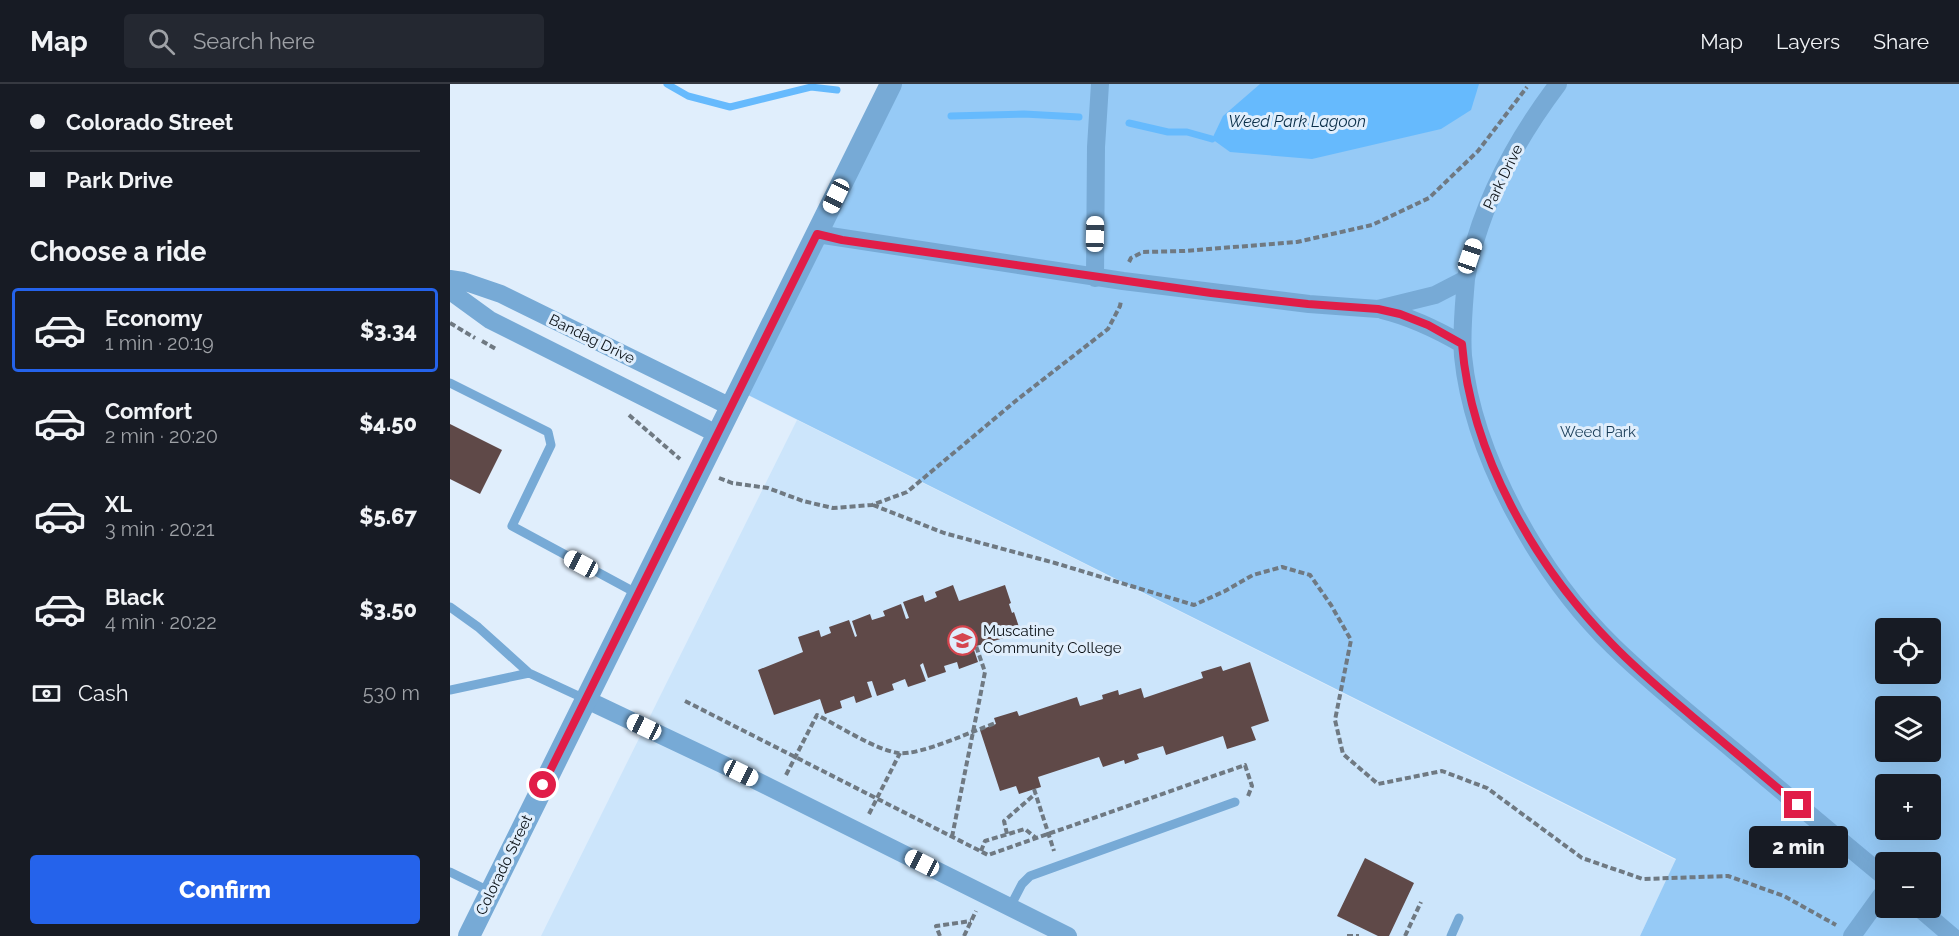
<!DOCTYPE html>
<meta charset="utf-8">
<style>
:root{--surface:#171b24;--page:#242831;--text:#f1f3f6;--muted:#9ea1a6;--line:#363941;--accent:#2563eb}
body{margin:0;font-family:Raleway,sans-serif;background:var(--page);color:var(--text);height:100vh;display:flex;flex-direction:column;font-size:22px;white-space:nowrap}
*{box-sizing:border-box;margin:0}
p{font-size:20px;color:var(--muted)}
.icon{flex:none;width:33px;height:33px;fill:none;stroke:currentColor;stroke-width:2;stroke-linecap:round;stroke-linejoin:round}
.map{position:relative;flex:1;overflow:hidden}
.side{display:flex;flex-direction:column;background:var(--surface);width:450px}
.side>*{flex:none}
.banner{display:grid;align-content:center;height:132px;padding:0 30px;background:var(--surface)}
.controls{position:absolute;left:1425px;top:534px;display:grid;gap:12px}
.controls a{display:grid;place-items:center;width:66px;height:66px;border-radius:6px;background:var(--surface);box-shadow:0 6px 24px #0002;font-size:30px}
.end{position:absolute;width:27px;height:27px;margin:-14px;border:8px solid #e11d48;background:#fff;box-shadow:0 0 0 3px #fff}
.from{border-radius:50%}
.bubble{position:absolute;height:42px;border-radius:6px;background:var(--surface);box-shadow:0 6px 24px #0002;font-size:20px;font-weight:800;line-height:42px;text-align:center}
.car{position:absolute;width:18px;height:36px;margin:-18px -9px;border-radius:8px;box-shadow:0 0 4px 2px #0007;background:linear-gradient(#fff 24%,#345 0 40%,#fff 0 76%,#345 0 86%,#fff 0)}
.banner b{display:flex;align-items:center;gap:21px;height:57px;font-size:22px}
.banner b+b{border-top:2px solid var(--line)}
.banner i{width:15px;height:15px;background:var(--text)}
ul{padding:0;list-style:none}
li{display:flex;align-items:center;gap:18px;height:84px;margin:0 12px 9px;padding:0 18px;border:3px solid transparent;border-radius:6px}
li div{flex:1}
li b{display:block;font-size:22px}
li em{font-style:normal;font-weight:800}
li.active{border-color:var(--accent)}
li>.icon{width:54px;height:54px;stroke-width:1.5}
h2{padding:0 30px;font-size:27px;line-height:72px}
.pay{display:flex;align-items:center;gap:15px;height:66px;padding:0 30px;font-size:22px}
.pay p{margin-inline-start:auto}
.primary-button{display:flex;gap:12px;margin-top:auto;padding:12px 30px}
.primary-button a{flex:1;height:69px;border-radius:6px;background:var(--accent);color:#fff;font-size:24px;font-weight:800;line-height:69px;text-align:center}
header{display:flex;align-items:center;gap:36px;box-sizing:border-box;height:84px;padding:0 30px;background:var(--surface);border-bottom:2px solid var(--line)}
header strong{font-size:28px}
nav{display:flex;gap:33px;margin-inline-start:auto;font-size:21px}
.search{width:420px;height:54px;background:var(--page);display:flex;align-items:center;gap:15px;box-sizing:border-box;padding:0 21px;border-radius:6px;color:var(--muted);font-size:22px}
main{display:flex;flex:1;min-height:0}
.map>svg:first-child{display:block}
.built{fill:#cce5fb}
.green{fill:#96caf6;fill-rule:evenodd}
.water{fill:#66bafd}
.lines{fill:none;stroke-linecap:round;stroke-linejoin:round}
.stream{stroke:#66bafd;stroke-width:7}
.building{fill:#5f4948}
.path{stroke:#6f7982;stroke-width:4;stroke-dasharray:6 3;stroke-linecap:butt}
.service{stroke:#77aad6;stroke-width:9}
.minor{stroke:#77aad6;stroke-width:18}
.tertiary{stroke:#77aad6;stroke-width:22}
.route{stroke:#e11d48;stroke-width:8}
.labels{text-anchor:middle;dominant-baseline:central;stroke-width:6;stroke-linejoin:round;paint-order:stroke}
.street-label{font-size:15px;fill:#0a1015;stroke:#e0eefc}
.park-label{font-size:15px;fill:#193c57;stroke:#e0eefc}
.poi-label{font-size:15px;fill:#0a1015;stroke:#e0eefc;text-anchor:start}
.water-label{font-size:16px;font-style:italic;fill:#092d47;stroke:#e0eefc}
</style>
<header>
<strong>Map</strong>
<div class="search"><svg class="icon" aria-label="search" viewBox="0 0 24 24"><circle cx="10" cy="10" r="6"/><path d="M15 15l6 6"/></svg>Search here</div>
<nav><a>Map</a><a>Layers</a><a>Share</a></nav>
</header>
<main>
<section class="side">
<div class="banner">
<b><i class="from"></i>Colorado Street</b>
<b><i></i>Park Drive</b>
</div>
<h2>Choose a ride</h2>
<ul>
<li class="active"><svg class="icon" aria-label="car" viewBox="0 0 24 24"><path d="M5 17H2v-5l4-1 3-4h7l3 4 3 1v5h-3M9 17h6M6 11h13"/><circle cx="7" cy="17" r="2"/><circle cx="17" cy="17" r="2"/></svg><div><b>Economy</b><p>1 min · 20:19</p></div><em>$3.34</em></li>
<li><svg class="icon" aria-label="car" viewBox="0 0 24 24"><path d="M5 17H2v-5l4-1 3-4h7l3 4 3 1v5h-3M9 17h6M6 11h13"/><circle cx="7" cy="17" r="2"/><circle cx="17" cy="17" r="2"/></svg><div><b>Comfort</b><p>2 min · 20:20</p></div><em>$4.50</em></li>
<li><svg class="icon" aria-label="car" viewBox="0 0 24 24"><path d="M5 17H2v-5l4-1 3-4h7l3 4 3 1v5h-3M9 17h6M6 11h13"/><circle cx="7" cy="17" r="2"/><circle cx="17" cy="17" r="2"/></svg><div><b>XL</b><p>3 min · 20:21</p></div><em>$5.67</em></li>
<li><svg class="icon" aria-label="car" viewBox="0 0 24 24"><path d="M5 17H2v-5l4-1 3-4h7l3 4 3 1v5h-3M9 17h6M6 11h13"/><circle cx="7" cy="17" r="2"/><circle cx="17" cy="17" r="2"/></svg><div><b>Black</b><p>4 min · 20:22</p></div><em>$3.50</em></li>
</ul>
<div class="pay"><svg class="icon" aria-label="cash" viewBox="0 0 24 24"><path d="M3 7h18v10H3z"/><circle cx="12" cy="12" r="2"/></svg>Cash<p>530 m</p></div>
<div class="primary-button"><a>Confirm</a></div>
</section>
<div class="map">
<svg width="1509" height="852" viewBox="0 0 1509 852">
<rect width="100%" height="100%" fill="#e0eefc"/>
<path class="built" d="M 347,336 L 1226,776 L 1190,852 L 91,852 Z"/>
<path class="green" d="M 443,0 L 1509,0 L 1509,852 L 1190,852 L 1226,775 L 292,308 ZM 1436,544 L 1480,544 L 1480,590 L 1436,590 ZM 1436,622 L 1480,622 L 1480,668 L 1436,668 ZM 1436,700 L 1480,700 L 1480,746 L 1436,746 ZM 1436,778 L 1480,778 L 1480,824 L 1436,824 Z"/>
<path class="water" d="M 810,0 L 1029,0 L 1021,26 L 991,45 L 862,75 L 780,68 L 762,55 L 773,32 Z"/>
<g class="lines">
<path class="stream" d="M 217,0 L 238,12 L 280,23 L 361,3 L 387,6
M 501,32 L 574,30 L 629,33
M 679,39 L 718,48 L 737,48 L 762,55"/>
</g>
<path class="building" d="M 0,340 L 52,366 L 30,410 L 0,395 Z
M 503,501 L 509,517 L 555,501 L 561,519 L 559,520 L 562,529 L 564,528 L 570,546 L 553,552 L 554,554 L 523,563 L 528,578 L 509,585 L 507,578 L 494,582 L 496,588 L 478,594 L 473,579 L 470,581 L 476,597 L 458,603 L 455,595 L 442,600 L 444,606 L 427,612 L 422,597 L 417,598 L 422,613 L 406,619 L 404,612 L 390,617 L 392,624 L 375,630 L 370,615 L 324,631 L 308,586 L 353,568 L 348,553 L 369,546 L 371,553 L 381,549 L 379,543 L 399,536 L 405,553 L 407,552 L 402,537 L 420,530 L 422,536 L 435,532 L 433,527 L 451,520 L 456,535 L 459,534 L 453,518 L 473,511 L 475,518 L 487,513 L 485,508 Z
M 800,578 L 819,637 L 801,643 L 806,656 L 777,665 L 773,652 L 716,671 L 713,662 L 687,670 L 689,675 L 675,680 L 674,676 L 653,683 L 649,673 L 588,693 L 591,703 L 569,710 L 566,702 L 550,707 L 530,646 L 546,640 L 544,634 L 567,627 L 569,632 L 627,613 L 630,622 L 653,615 L 652,611 L 668,606 L 669,611 L 691,604 L 694,614 L 753,594 L 751,588 L 771,582 L 773,587 Z
M 915,774 L 964,799 L 939,852 L 928,852 L 887,832 Z"/>
<g class="lines">
<path class="path" d="M 679,178 L 681,174 L 693,168 L 734,167 L 847,158 L 922,141 L 979,114 L 1028,67 L 1077,3
M 0,239 L 25,254
M 32,257 L 46,265
M 179,331 L 230,375
M 269,394 L 282,399 L 318,404 L 353,417 L 383,424 L 422,421 L 457,408 L 568,315 L 658,245 L 670,222 L 671,217
M 423,421 L 494,449 L 605,479 L 744,521 L 775,507 L 803,491 L 832,483 L 860,491 L 881,521 L 901,556 L 885,636 L 893,670 L 928,700 L 992,687 L 1037,704 L 1132,774 L 1193,795 L 1278,792 L 1334,812 L 1386,841
M 235,617 L 538,771 L 795,681 L 802,702 L 798,712
M 336,691 L 367,631 C 389,642 424,665 448,669 C 470,672 522,647 546,639
M 584,705 L 604,767
M 419,730 L 450,669
M 557,750 L 554,737 L 585,710
M 502,753 L 535,588 L 526,562
M 531,767 L 535,757 L 575,745 L 586,754
M 490,852 L 486,842 L 521,837
M 514,852 L 526,827
M 897,852 L 909,852
M 955,852 L 971,818"/>
<path class="service" d="M 0,299 L 98,348 L 101,361 L 62,442 L 188,510
M 0,523 L 28,543 L 79,589
M 0,606 L 79,589 L 135,615
M 0,788 L 41,808
M 560,823 L 572,800 L 580,792 L 785,718
M 1001,852 L 1009,834"/>
<path class="minor" d="M 367,150 L 673,197 L 859,220 L 928,225 L 985,211 L 1016,195 C 1029,124 1065,57 1108,0
M 645,194 L 646,63 L 650,0
M 0,195 L 13,197 L 51,210 L 281,323
M 1016,195 C 1014,221 1011,247 1013,272 C 1023,373 1091,492 1163,562 C 1201,599 1242,632 1283,666 C 1334,709 1385,752 1436,794
M 0,207 L 40,236 L 267,350
M 932,226 C 961,233 986,245 1012,260
M 135,615 L 291,689 L 618,852
M 1469,824 L 1502,852
M 1402,852 L 1436,805"/>
<path class="tertiary" d="M 19,852 L 441,0"/>
</g>
<g class="lines">
<path class="route" d="M 93,701 L 367,150 L 392,156 L 761,209 L 858,220 L 928,225 L 950,230 L 978,241 L 1012,260 C 1021,371 1085,482 1162,560 C 1187,586 1216,610 1243,633 C 1278,662 1313,692 1348,721"/>
</g>
<defs>
<symbol id="university-ring" viewBox="-11 -11 22 22"><circle r="9.5" fill="#e0eefc" stroke="#d5454e" stroke-width="1.5"/><path d="M0-5L7-2L0 1L-7-2ZM-4 1L0 2.5L4 1V4Q0 6-4 4Z" fill="#d5454e"/></symbol>
</defs>
<g fill-rule="evenodd">
<use href="#university-ring" x="496" y="540" width="33" height="33"/>
</g>
<g class="labels">
<g class="street-label">
<text transform="translate(1053 93) rotate(-64)">Park Drive</text>
<text transform="translate(142 255) rotate(26)">Bandag Drive</text>
<text transform="translate(54 781) rotate(-64)">Colorado Street</text>
</g>
<g class="park-label">
<text x="1148" y="348">Weed Park</text>
</g>
<g class="poi-label">
<text x="533" y="547">Muscatine<tspan x="533" dy="17">Community College</tspan></text>
</g>
<g class="water-label">
<text x="847" y="37">Weed Park Lagoon</text>
</g>
</g>
</svg>
<div class="controls">
<a><svg class="icon" aria-label="locate" viewBox="0 0 24 24"><circle cx="12" cy="12" r="6"/><path d="M12 2v4M12 18v4M2 12h4M18 12h4"/></svg></a>
<a><svg class="icon" aria-label="layers" viewBox="0 0 24 24"><path d="M12 4l9 5-9 5-9-5zM3 14l9 5 9-5"/></svg></a>
<a>+</a>
<a>−</a>
</div>
<i class="end from" style="left:93px;top:701px"></i>
<i class="end" style="left:1348px;top:721px"></i>
<div class="bubble" style="left:1299px;top:742px;width:99px">2 min</div>
<i class="car" style="left:386px;top:112px;rotate:206deg"></i>
<i class="car" style="left:645px;top:150px;rotate:1deg"></i>
<i class="car" style="left:1020px;top:172px;rotate:19deg"></i>
<i class="car" style="left:131px;top:480px;rotate:298deg"></i>
<i class="car" style="left:194px;top:643px;rotate:295deg"></i>
<i class="car" style="left:291px;top:689px;rotate:116deg"></i>
<i class="car" style="left:472px;top:779px;rotate:297deg"></i>
</div>
</main>
